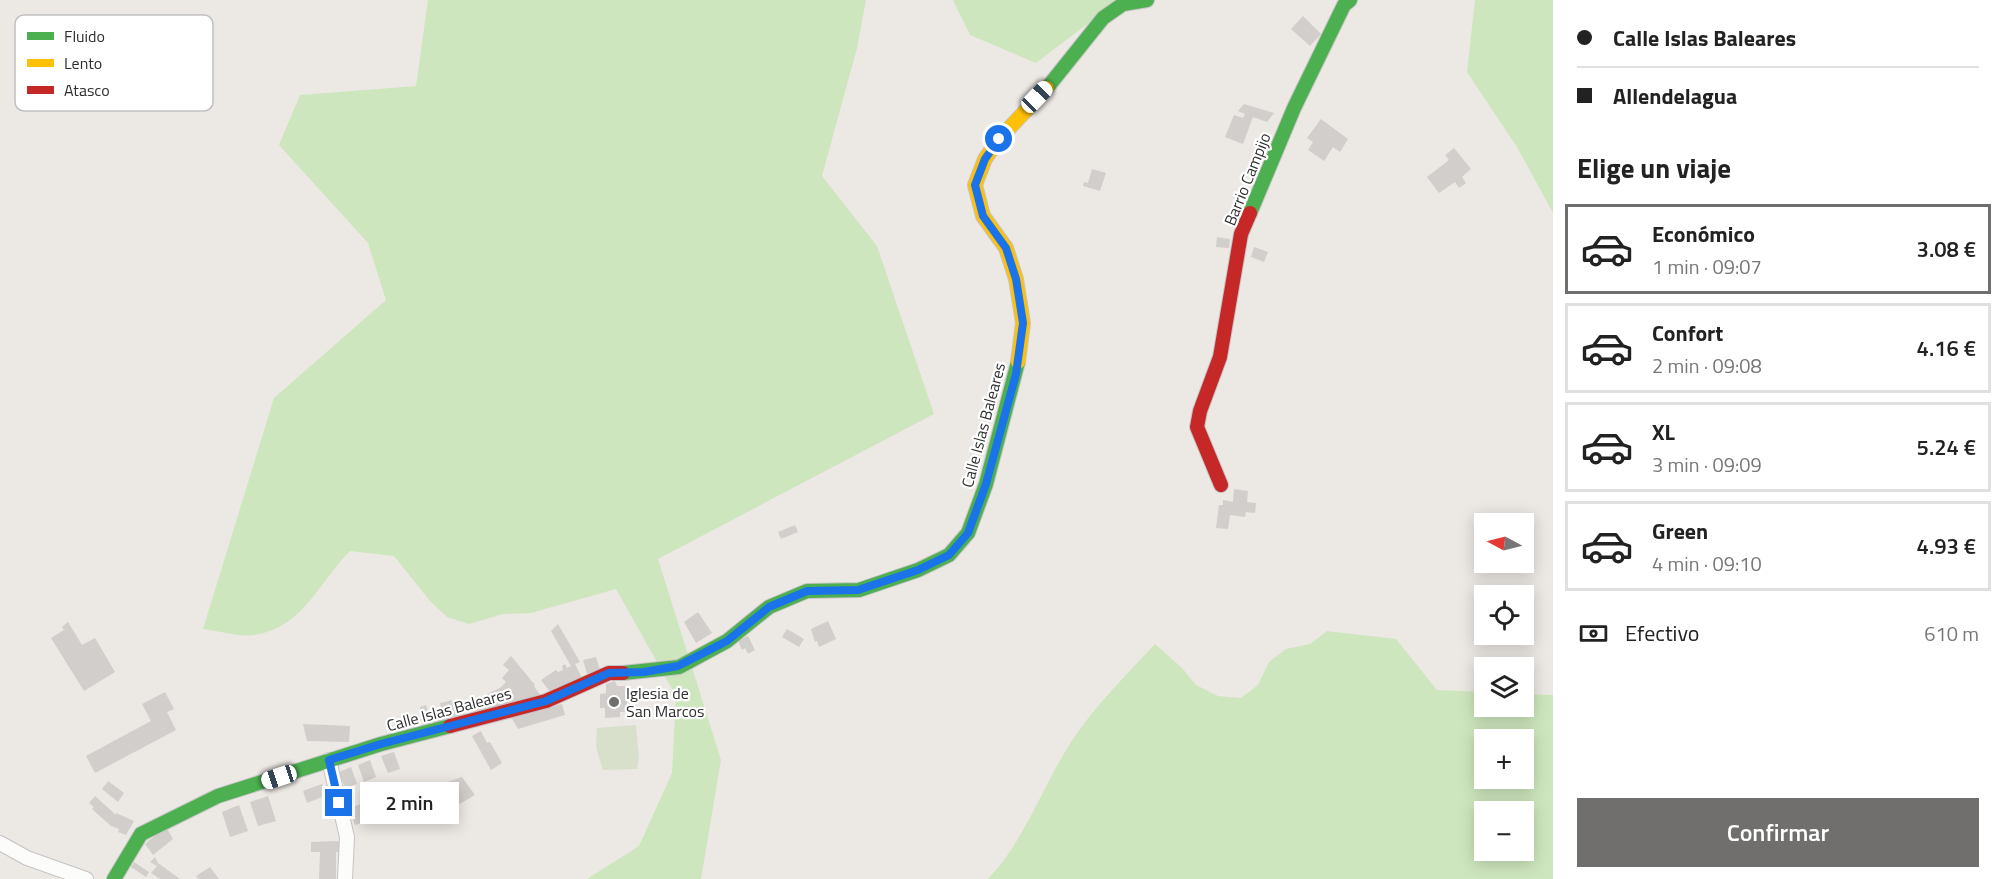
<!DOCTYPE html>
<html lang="es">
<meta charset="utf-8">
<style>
:root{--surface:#fff;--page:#f6f6f6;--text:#222;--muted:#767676;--line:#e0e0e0;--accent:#706f6e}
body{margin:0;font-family:"Titillium Web",sans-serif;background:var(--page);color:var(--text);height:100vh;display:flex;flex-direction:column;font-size:22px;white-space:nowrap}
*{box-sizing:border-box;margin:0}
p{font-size:20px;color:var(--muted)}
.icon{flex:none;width:33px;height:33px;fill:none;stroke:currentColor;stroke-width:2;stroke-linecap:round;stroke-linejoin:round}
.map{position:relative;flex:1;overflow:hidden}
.drawer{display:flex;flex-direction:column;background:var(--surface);width:450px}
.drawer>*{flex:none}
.guide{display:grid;align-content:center;height:132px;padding:0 24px;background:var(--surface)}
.needle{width:39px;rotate:277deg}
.buttons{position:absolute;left:1474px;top:513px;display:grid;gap:12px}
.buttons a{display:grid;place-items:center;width:60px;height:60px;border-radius:0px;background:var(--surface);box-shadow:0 3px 15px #0003;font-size:30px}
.end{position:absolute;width:27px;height:27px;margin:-14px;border:8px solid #1a73e8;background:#fff;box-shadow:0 0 0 3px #fff}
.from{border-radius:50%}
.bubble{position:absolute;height:42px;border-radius:0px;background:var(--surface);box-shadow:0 3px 15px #0003;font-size:20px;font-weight:600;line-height:42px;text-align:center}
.car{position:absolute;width:18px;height:36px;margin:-18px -9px;border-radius:8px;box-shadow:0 0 4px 2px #0007;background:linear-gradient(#fff 24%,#345 0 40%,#fff 0 76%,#345 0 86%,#fff 0)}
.guide b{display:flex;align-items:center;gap:21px;height:57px;font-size:22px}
.guide b+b{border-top:2px solid var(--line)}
.guide i{width:15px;height:15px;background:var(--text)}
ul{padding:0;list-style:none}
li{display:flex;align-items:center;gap:18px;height:90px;margin:0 12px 9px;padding:0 12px;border:3px solid var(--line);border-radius:0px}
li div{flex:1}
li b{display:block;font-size:22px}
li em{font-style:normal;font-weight:600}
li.current{border-color:var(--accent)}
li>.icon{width:54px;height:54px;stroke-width:1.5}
h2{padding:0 24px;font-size:27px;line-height:72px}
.pay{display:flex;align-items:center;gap:15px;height:66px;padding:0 24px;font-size:22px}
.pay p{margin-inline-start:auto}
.cta{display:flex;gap:12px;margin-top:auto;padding:12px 24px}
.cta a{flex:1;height:69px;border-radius:0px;background:var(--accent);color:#fff;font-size:24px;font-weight:600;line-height:69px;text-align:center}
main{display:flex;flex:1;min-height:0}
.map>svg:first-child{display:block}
.green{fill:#cee6be;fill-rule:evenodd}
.cemetery{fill:#d8e0cc}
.building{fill:#d1cecb}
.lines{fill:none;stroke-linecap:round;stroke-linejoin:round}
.street-casing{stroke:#c5c4c5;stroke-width:16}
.fast-casing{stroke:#c5c4c5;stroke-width:16}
.slow-casing{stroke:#c5c4c5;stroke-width:16}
.jam-casing{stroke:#c5c4c5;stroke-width:16}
.street{stroke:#fcfcfb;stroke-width:14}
.fast{stroke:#4caf50;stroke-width:14}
.slow{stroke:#ffc107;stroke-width:14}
.jam{stroke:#c62828;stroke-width:14}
.route{stroke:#1a73e8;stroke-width:8}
.poi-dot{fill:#706f6e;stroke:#fff;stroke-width:2}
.labels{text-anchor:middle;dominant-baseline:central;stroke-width:4.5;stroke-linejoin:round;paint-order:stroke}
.street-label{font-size:16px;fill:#2e2e2e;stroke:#fff}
.poi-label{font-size:16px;fill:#2e2e2e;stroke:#fff;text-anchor:start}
.key{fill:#fff;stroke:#c0c0c0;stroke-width:1.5}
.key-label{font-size:16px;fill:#2e2e2e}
</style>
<main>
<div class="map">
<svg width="1553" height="879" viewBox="0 0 1553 879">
<rect width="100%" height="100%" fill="#ece8e4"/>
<path class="green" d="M 428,0 L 866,0 L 857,48 L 822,176 L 877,246 L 934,414 L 658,559 L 721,760 L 701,879 L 587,879 L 639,846 L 672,773 L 676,696 L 616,589 L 531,613 L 503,614 L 469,624 L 447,617 L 430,601 L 394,556 L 350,551 C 319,582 303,628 254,635 C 239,637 219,631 203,629 L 274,398 L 386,300 L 368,243 L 279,145 L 300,95 L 416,86 Z
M 953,0 L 1119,0 L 1036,63 L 970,35 Z
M 1475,0 L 1553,0 L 1553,213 L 1517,147 L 1467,72 Z
M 1327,631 L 1396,639 L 1437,690 L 1485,692 L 1485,706 L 1524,706 L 1524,694 L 1553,695 L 1553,879 L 988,879 C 1025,840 1042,787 1071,742 C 1094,707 1126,675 1155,644 L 1182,668 L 1196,685 L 1218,696 L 1241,698 L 1258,685 L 1269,662 L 1286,649 L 1310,644 ZM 1485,740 L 1524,740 L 1524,778 L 1485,778 ZM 1485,812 L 1524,812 L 1524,850 L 1485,850 Z"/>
<path class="cemetery" d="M 636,725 L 639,758 L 637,769 L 603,770 L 596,747 L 597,728 Z"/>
<path class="building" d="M 1303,16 L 1321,34 L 1310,46 L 1291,29 Z
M 1244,104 L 1274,113 L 1267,122 L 1253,117 L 1243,144 L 1225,137 L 1234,115 L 1243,118 L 1245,114 L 1238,111 Z
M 1321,119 L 1348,139 L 1340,152 L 1333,147 L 1324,161 L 1308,150 L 1313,142 L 1307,138 Z
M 1454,148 L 1471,169 L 1462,177 L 1466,183 L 1459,188 L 1455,182 L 1439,193 L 1427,177 L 1449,160 L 1445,155 Z
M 1092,169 L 1106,173 L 1100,191 L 1083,186 L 1084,182 L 1088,183 Z
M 1217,237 L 1230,239 L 1229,248 L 1216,247 Z
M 1254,247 L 1268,252 L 1264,262 L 1251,257 Z
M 1234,489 L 1248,491 L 1247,502 L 1256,503 L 1255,513 L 1246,512 L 1245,517 L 1230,515 L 1228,529 L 1216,528 L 1219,505 L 1223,505 L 1223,500 L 1233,502 Z
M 795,525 L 798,532 L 781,539 L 778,532 Z
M 698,612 L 712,633 L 696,643 L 684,622 Z
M 828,621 L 836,639 L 819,647 L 817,641 L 815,642 L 811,629 Z
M 68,622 L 82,645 L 95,638 L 115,672 L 84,691 L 51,638 L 64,630 L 62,627 Z
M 558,624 L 580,662 L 575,664 L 583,680 L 551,693 L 541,680 L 556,670 L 558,672 L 563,670 L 562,666 L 565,664 L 567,668 L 571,666 L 551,631 Z
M 787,629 L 804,639 L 799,647 L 782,637 Z
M 748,636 L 755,650 L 748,654 L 745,648 L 742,650 L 738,641 Z
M 511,656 L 535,685 L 534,686 L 540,695 L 475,714 L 470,702 L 500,688 L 506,682 L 502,678 L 509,670 L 503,665 Z
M 596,657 L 600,670 L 587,674 L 583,660 Z
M 615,681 L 617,686 L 625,686 L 628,712 L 620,712 L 620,717 L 605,718 L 605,708 L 600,708 L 600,694 L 606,693 L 606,684 Z
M 165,692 L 174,709 L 167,712 L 176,730 L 95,773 L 86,756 L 151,721 L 142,704 Z
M 453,700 L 454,706 L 459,707 L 461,716 L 423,727 L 420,707 L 426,705 L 428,712 L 441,709 L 440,703 Z
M 562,704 L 565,715 L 518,729 L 510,715 Z
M 303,724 L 350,726 L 349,742 L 307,741 Z
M 481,731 L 487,743 L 490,742 L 502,763 L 491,770 L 472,736 Z
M 394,752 L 400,769 L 388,773 L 381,756 Z
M 370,760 L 376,777 L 364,782 L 358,765 Z
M 351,767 L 357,784 L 345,788 L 339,772 Z
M 462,777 L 475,795 L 451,809 L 439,790 L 443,788 L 445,783 Z
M 108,781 L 124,793 L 118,802 L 102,789 Z
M 322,784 L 327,795 L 307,803 L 303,791 Z
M 411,786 L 417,803 L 405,807 L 406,811 L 378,817 L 380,821 L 369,824 L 368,821 L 355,825 L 349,808 L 361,804 L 363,809 L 374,805 L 372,799 L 385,795 L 387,801 L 401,796 L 399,790 Z
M 95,796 L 116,815 L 116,813 L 134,821 L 126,835 L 118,832 L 119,829 L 111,826 L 92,809 L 94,807 L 89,803 Z
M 268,796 L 276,821 L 258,826 L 250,802 Z
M 239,805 L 248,831 L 230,837 L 222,812 Z
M 166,827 L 173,839 L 153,855 L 145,844 Z
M 337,841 L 343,845 L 343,852 L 336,852 L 336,879 L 319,879 L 320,852 L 311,852 L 311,842 Z
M 155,857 L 158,863 L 180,879 L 160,879 L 151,873 L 157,866 L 150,862 Z
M 134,862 L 149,872 L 146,877 L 131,867 Z
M 210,867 L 219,879 L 199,879 L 196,876 Z"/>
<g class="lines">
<defs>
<path id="street" d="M 329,760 L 347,837 L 345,879
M 0,843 L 27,858 L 86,879"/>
<path id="fast" d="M 1047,88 L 1103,18 L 1123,4 L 1147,0
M 1250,213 L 1294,108 L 1344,5 L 1350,0
M 623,673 L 679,667 L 727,641 L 769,607 L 807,591 L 859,590 L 918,570 L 949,555 L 968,533 L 986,484 L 1018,362
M 114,879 L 141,834 L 218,796 L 381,744 L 450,726"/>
<path id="slow" d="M 1018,362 L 1023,323 L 1016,279 L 1006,248 L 983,216 L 975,185 L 985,159 L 999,139 L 1047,88"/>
<path id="jam" d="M 1221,485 L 1197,427 L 1200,411 L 1220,357 L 1241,234 L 1250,213
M 450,726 L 546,701 L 609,673 L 623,673"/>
</defs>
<use href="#street" class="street-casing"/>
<use href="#fast" class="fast-casing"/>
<use href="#slow" class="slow-casing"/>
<use href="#jam" class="jam-casing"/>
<use href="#street" class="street"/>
<use href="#fast" class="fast"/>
<use href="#slow" class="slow"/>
<use href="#jam" class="jam"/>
</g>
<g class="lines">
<path class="route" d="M 339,803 L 329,760 L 381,744 L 546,701 L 609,673 L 644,672 L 678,666 L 727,641 L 769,607 L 807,591 L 858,590 L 918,570 L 949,555 L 968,533 L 986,484 L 1016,374 L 1023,323 L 1016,279 L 1006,248 L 983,216 L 975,185 L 985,159 L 999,139"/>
</g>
<circle class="poi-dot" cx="614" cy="702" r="6"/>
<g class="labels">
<g class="street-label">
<text transform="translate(1247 179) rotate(-68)">Barrio Campijo</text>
<text transform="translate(983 425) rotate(-75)">Calle Islas Baleares</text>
<text transform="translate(449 709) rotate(-15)">Calle Islas Baleares</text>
</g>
<g class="poi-label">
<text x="626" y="693">Iglesia de<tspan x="626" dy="18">San Marcos</tspan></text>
</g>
</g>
<rect x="15" y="15" width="198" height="96" rx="9" class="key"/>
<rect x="27" y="32" width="27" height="8" fill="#4caf50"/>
<rect x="27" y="59" width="27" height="8" fill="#ffc107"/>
<rect x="27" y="86" width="27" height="8" fill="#c62828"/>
<g class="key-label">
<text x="64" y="42">Fluido</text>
<text x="64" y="69">Lento</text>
<text x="64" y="96">Atasco</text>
</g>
</svg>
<div class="buttons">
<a><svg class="needle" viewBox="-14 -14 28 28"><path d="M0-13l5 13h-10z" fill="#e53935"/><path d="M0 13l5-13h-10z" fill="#767676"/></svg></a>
<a><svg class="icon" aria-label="locate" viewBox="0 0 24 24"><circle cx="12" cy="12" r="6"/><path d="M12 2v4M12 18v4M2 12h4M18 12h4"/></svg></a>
<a><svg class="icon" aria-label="layers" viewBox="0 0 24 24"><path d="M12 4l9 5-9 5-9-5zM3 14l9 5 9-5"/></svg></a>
<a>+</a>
<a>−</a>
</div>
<i class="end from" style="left:999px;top:139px"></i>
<i class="end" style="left:339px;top:803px"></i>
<div class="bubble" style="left:360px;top:782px;width:99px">2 min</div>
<i class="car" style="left:1037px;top:97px;rotate:44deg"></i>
<i class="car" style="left:279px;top:777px;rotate:252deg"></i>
</div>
<section class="drawer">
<div class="guide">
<b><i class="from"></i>Calle Islas Baleares</b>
<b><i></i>Allendelagua</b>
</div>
<h2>Elige un viaje</h2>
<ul>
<li class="current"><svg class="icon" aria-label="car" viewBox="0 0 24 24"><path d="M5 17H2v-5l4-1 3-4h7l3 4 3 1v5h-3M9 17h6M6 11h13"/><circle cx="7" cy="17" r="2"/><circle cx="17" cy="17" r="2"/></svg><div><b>Económico</b><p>1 min · 09:07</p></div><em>3.08 €</em></li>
<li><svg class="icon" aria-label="car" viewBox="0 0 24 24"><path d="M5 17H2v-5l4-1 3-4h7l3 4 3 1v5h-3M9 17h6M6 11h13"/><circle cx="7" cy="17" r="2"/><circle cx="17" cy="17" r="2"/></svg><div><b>Confort</b><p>2 min · 09:08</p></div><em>4.16 €</em></li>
<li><svg class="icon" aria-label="car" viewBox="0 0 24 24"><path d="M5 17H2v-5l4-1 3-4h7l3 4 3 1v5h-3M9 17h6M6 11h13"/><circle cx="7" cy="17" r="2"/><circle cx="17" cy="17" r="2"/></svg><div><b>XL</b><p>3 min · 09:09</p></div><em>5.24 €</em></li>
<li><svg class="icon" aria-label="car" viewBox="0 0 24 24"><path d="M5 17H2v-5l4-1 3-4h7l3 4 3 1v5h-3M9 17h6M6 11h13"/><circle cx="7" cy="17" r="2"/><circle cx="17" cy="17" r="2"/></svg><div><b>Green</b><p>4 min · 09:10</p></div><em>4.93 €</em></li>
</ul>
<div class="pay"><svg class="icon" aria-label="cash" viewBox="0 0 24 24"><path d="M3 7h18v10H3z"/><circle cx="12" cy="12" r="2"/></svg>Efectivo<p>610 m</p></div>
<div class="cta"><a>Confirmar</a></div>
</section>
</main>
